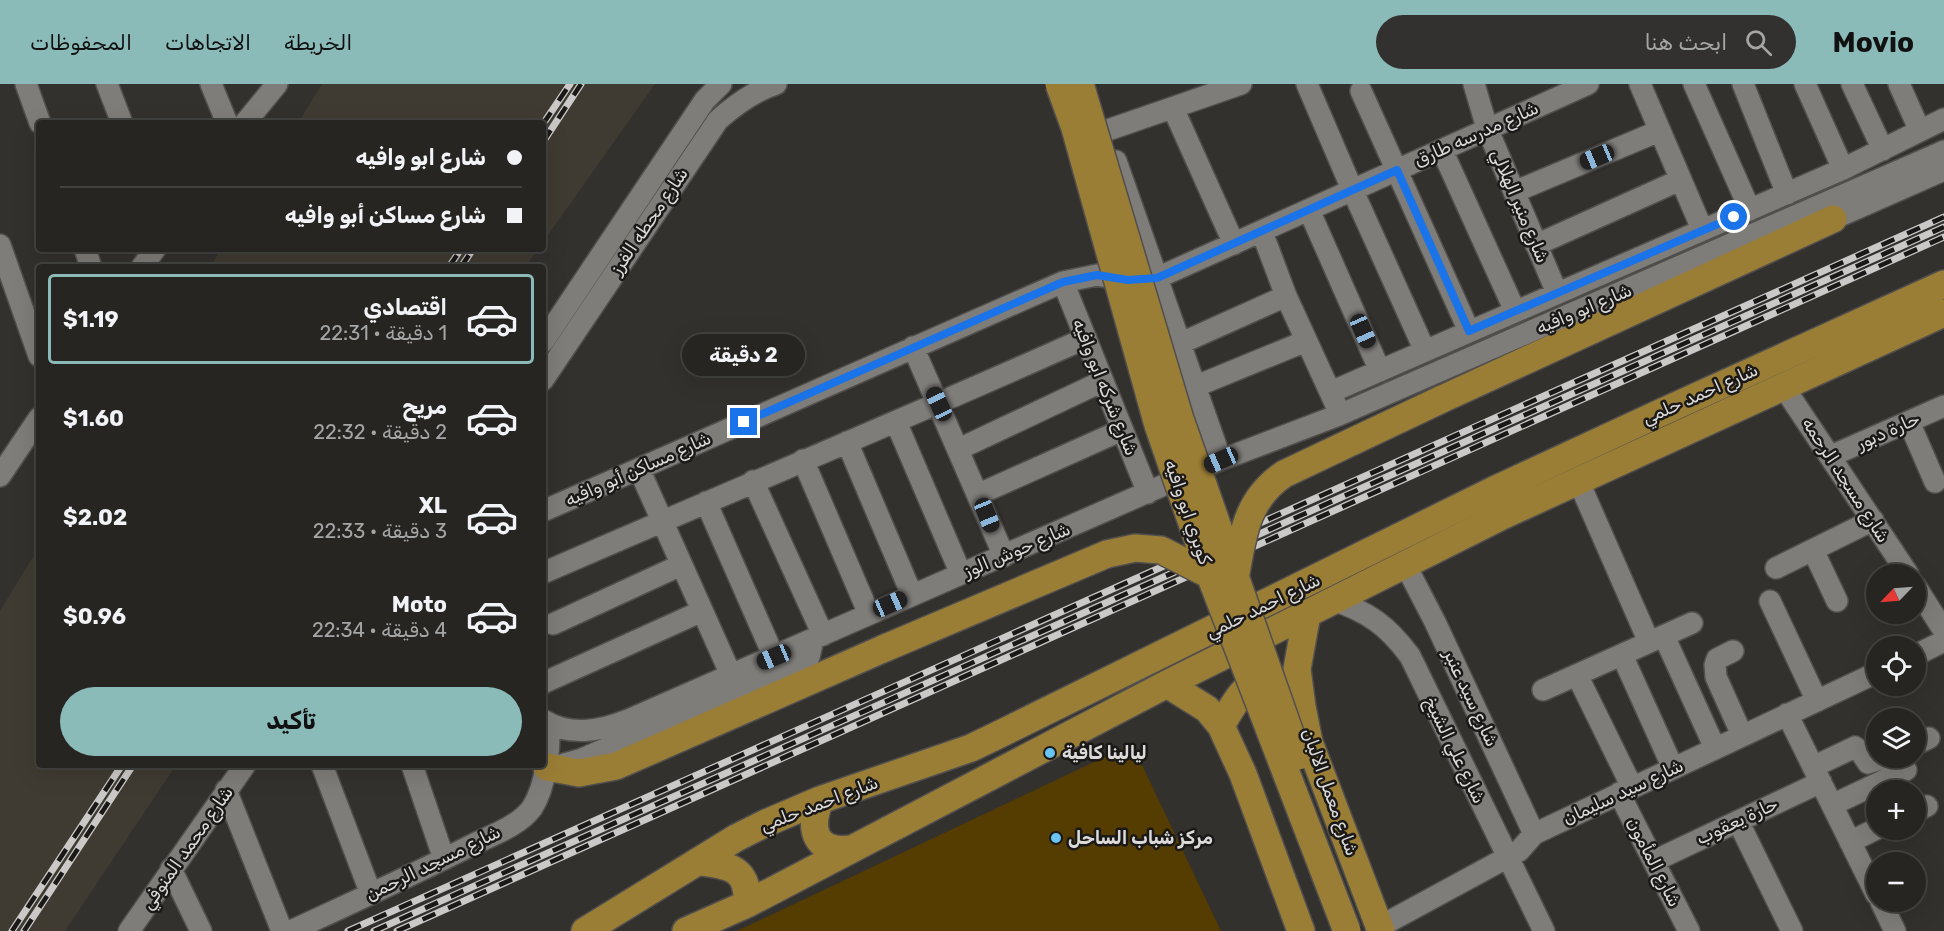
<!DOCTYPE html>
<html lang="ar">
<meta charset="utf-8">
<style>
:root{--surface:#262522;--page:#32312f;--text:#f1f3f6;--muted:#a4a5a5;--line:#424240;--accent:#8bbbb9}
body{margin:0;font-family:Rubik,"Noto Naskh Arabic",sans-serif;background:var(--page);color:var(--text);direction:rtl;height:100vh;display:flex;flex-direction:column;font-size:22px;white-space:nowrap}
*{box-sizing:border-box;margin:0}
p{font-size:20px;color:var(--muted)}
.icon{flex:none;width:33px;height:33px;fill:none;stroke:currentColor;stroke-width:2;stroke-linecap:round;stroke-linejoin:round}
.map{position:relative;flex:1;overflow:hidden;direction:ltr}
.sheet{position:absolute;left:36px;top:180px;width:510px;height:504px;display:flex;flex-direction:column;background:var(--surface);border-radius:6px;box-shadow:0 6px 24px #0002,0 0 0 2px var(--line);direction:rtl}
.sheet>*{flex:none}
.hud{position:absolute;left:36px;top:36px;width:510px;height:132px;border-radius:6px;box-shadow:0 6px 24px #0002,0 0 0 2px var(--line);direction:rtl;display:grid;align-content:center;height:132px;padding:0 24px;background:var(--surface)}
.needle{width:39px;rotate:245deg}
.tools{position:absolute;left:1866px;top:480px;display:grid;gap:12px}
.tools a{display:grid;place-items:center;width:60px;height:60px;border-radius:50%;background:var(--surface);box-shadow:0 6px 24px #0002,0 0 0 2px var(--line);font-size:30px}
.end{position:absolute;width:27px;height:27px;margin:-14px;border:8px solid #1a73e8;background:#fff;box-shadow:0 0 0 3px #fff}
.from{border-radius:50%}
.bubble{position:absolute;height:42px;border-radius:21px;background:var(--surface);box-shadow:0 6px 24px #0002,0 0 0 2px var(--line);font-size:20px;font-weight:700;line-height:42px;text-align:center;direction:rtl}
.car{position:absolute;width:18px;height:36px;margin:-18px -9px;border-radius:8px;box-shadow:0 0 4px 2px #0007;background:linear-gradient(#222 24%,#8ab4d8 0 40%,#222 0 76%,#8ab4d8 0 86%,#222 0)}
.hud b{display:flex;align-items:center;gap:21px;height:57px;font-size:22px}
.hud b+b{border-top:2px solid var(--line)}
.hud i{width:15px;height:15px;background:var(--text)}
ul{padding:10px 0 0;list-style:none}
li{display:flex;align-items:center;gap:18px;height:90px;margin:0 12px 9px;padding:0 12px;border:3px solid transparent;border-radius:6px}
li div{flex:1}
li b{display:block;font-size:22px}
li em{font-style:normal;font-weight:700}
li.current{border-color:var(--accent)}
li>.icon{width:54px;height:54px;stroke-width:1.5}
.cta{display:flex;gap:12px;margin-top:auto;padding:12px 24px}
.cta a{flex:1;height:69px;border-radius:36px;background:var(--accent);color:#111;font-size:24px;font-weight:700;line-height:69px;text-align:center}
header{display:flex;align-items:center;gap:36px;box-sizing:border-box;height:84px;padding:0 30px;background:var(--accent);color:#111}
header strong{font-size:28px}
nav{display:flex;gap:33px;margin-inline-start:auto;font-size:21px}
.search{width:420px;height:54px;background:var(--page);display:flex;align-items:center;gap:15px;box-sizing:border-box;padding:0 21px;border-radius:33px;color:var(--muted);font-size:22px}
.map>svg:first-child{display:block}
.built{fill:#403b32}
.green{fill:#553c00}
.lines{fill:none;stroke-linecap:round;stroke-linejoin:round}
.minor-casing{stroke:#514f4d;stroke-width:24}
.major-casing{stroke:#514f4d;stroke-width:30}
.minor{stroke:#7f7d7a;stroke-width:21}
.major{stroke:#9b7e36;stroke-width:27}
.rail-casing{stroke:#cac9c7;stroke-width:7}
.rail{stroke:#1a1918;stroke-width:4.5;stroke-dasharray:14;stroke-linecap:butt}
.major-bridge-casing{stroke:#514f4d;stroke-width:30;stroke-linecap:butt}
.major-bridge{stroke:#9b7e36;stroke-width:27}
.route{stroke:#1a73e8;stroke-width:8}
.poi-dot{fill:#69c4f1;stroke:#1a1918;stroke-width:2}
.labels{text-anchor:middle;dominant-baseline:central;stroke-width:5;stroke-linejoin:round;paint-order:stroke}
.street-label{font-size:18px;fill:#dbdad8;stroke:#1a1918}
.poi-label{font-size:18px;font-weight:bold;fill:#dbdad8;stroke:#1a1918;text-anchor:start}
</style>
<header>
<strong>Movio</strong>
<div class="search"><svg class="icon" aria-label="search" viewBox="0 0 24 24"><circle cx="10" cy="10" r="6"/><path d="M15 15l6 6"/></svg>ابحث هنا</div>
<nav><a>الخريطة</a><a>الاتجاهات</a><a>المحفوظات</a></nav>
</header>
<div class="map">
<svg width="1944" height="847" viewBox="0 0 1944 847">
<rect width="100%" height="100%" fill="#33312e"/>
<path class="built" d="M 322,0 L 655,0 L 543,158 L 543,39 L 298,39 Z
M 221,165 L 538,165 L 525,183 L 210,183 Z
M 39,463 L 39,681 L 176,681 L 65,847 L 0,847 L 0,527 Z"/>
<path class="green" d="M 1132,660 L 1221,847 L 737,847 Z"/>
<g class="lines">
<defs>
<path id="minor" d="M 26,0 L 40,39
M 107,0 L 122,39
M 211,0 L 227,39
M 1307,0 L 1352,105 L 1425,267
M 1474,0 L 1487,44 L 1557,209
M 1640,0 L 1702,145
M 1694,0 L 1750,126
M 1743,0 L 1787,110
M 1805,0 L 1843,85
M 1852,0 L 1883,66
M 1899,0 L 1920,47
M 1361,7 L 1469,247
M 1173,24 L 1234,160
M 245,39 L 277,0
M 1105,47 L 1241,0
M 1442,66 L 1515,227
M 1116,77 L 1221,376
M 1514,108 L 1659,47
M 1309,126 L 1380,287
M 1833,135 L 1944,86
M 1262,148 L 1286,212 L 1336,321
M 0,161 L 39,272
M 1536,161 L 1680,96
M 85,165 L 91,183
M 142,183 L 155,165
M 1063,198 L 1148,409
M 543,258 L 705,16 L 721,0
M 1179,260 L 1286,212
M 913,263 L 1004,472
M 543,296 L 718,36 C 735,21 754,7 776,0
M 1783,302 L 1908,490
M 1194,303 L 1306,257
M 1331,308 L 1843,85 L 1944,35
M 896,338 L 961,490
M 1909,338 L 1935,398
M 847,358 L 912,511
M 959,365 L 1103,297
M 1831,372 L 1944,322
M 803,376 L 869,530
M 639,385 L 731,591
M 0,392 L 39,334
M 1578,396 L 1649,558
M 753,397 L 823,551
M 979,410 L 1122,346
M 706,418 L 774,573
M 543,427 L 1063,198 L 1097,191 L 1128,197 L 1157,194 L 1588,0
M 1813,466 L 1837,517
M 1405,480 L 1435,538 L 1534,750
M 1776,484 L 1873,436
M 543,489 C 724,410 906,335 1086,254
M 1916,503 L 1944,547
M 1333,516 C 1368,528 1387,541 1410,572 L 1544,847
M 1770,517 L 1817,617
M 553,540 L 681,481
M 1664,552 L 1715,664
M 1733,567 L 1717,575 L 1715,581 L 1716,593 L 1742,651
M 1622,571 L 1673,684
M 1916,571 L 1944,557
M 1577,591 L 1632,703
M 543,599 L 702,527
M 1543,606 L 1692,539
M 1787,630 L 1876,810
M 543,636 C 570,653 600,647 628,636 L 1221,376 L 1339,331 L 1944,67
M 1916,660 L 1929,654
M 322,681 L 371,810
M 412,681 L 444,775
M 557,682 L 582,675 L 796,583 L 809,573 L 813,556
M 1813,683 L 1855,663 L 1860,667 L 1868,679 L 1885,674
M 226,706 L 282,847
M 1619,709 L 1689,847
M 1832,721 L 1906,686
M 1916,727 L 1927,722
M 1738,737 L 1792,847
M 1850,758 L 1876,745
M 1654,777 L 1821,698
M 171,785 L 201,847
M 1881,818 L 1895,847
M 1379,843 L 1519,767 L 1534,750 L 1876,589
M 129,847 L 245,681
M 291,847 C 351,819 411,792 470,762 C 489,752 518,743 532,724 C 546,702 550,665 549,640"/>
<path id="major" d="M 1440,316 L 1833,135
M 1307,530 L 1297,585 L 1302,623 L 1309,658 L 1381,847
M 1167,600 L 1207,625 L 1221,642 L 1243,690 L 1301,847
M 1221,642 C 1234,619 1244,600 1269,589
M 547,683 L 579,689 L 616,682 L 885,564
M 820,716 C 808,746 815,769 851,765
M 700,778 C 730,781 749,785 747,820
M 585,847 L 736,754 L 766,739 L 820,716 L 971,664 L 1000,650 L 1494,406 L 1660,329 L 1944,200
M 686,847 L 747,820 L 1167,600 L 1502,432 L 1944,229"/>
</defs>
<use href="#minor" class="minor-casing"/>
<use href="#major" class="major-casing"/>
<use href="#minor" class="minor"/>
<use href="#major" class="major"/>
<defs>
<path id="rail" d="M 543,40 L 570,0
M 543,58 L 581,0
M 449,183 L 461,165
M 461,183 L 473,165
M 12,847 L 122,681
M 24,847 L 133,681
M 348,847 L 1944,133
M 374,847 L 1944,143
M 397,847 L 1944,153"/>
</defs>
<use href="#rail" class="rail-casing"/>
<use href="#rail" class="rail"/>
<defs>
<path id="major-bridge" d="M 1059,0 L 1075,44 L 1158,341 L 1210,491 L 1347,847
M 1080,0 L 1180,335 L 1298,672
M 1235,495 C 1243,451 1245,417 1284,390 L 1440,316
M 885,564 L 1107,470 L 1135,464 L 1161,466 L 1210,491"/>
</defs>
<use href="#major-bridge" class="major-bridge-casing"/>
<use href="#major-bridge" class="major-bridge"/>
</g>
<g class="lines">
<path class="route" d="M 744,338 L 1063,198 L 1097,191 L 1128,196 L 1157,194 L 1397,86 L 1469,247 L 1734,133"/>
</g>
<g class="poi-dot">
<circle cx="1050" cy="669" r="6"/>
<circle cx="1056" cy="754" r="6"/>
</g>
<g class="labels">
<g class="street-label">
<text transform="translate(1476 50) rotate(-24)">شارع مدرسه طارق</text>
<text transform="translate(1520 122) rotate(67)">شارع منير الهلالي</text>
<text transform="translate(649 137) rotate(-56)">شارع محطه الفرز</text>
<text transform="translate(1584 225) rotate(-23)">شارع ابو وافيه</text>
<text transform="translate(1105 303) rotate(68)">شارع شركه ابو وافيه</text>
<text transform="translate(1700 310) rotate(-24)">شارع احمد حلمي</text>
<text transform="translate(1888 347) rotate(-24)">حارة دبور</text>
<text transform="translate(638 385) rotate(-24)">شارع مساكن أبو وافيه</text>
<text transform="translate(1846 396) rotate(57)">شارع مسجد الرحمه</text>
<text transform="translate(1188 428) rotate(71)">كوبري ابو وافيه</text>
<text transform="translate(1017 466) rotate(-23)">شارع حوش الوز</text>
<text transform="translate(1263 522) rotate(-26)">شارع احمد حلمي</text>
<text transform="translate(1471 614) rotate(65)">شارع سيد عنبر</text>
<text transform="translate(1455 666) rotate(64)">شارع علي الشيخ</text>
<text transform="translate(1330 708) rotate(70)">شارع معمل الالبان</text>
<text transform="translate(1623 708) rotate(-25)">شارع سيد سليمان</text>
<text transform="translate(819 720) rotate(-21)">شارع احمد حلمي</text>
<text transform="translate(1737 737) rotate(-25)">حارة يعقوب</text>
<text transform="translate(187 764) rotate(-55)">شارع محمد المنوفي</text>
<text transform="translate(1654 778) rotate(63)">شارع المأمون</text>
<text transform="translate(433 779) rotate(-26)">شارع مسجد الرحمن</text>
</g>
<g class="poi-label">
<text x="1062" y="669">ليالينا كافية</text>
<text x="1068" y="754">مركز شباب الساحل</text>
</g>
</g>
</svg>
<div class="tools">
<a><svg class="needle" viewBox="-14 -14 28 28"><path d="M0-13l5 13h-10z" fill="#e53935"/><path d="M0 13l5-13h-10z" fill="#a4a5a5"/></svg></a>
<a><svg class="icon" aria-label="locate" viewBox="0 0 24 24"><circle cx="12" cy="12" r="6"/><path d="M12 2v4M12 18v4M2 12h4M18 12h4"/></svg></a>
<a><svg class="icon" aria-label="layers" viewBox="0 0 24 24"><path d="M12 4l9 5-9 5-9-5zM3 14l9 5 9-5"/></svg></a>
<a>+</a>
<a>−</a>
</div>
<i class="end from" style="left:1734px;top:133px"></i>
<i class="end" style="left:744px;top:338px"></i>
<div class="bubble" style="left:682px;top:250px;width:123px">2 دقيقة</div>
<i class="car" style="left:1597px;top:73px;rotate:247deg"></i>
<i class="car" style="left:1363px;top:247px;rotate:156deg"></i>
<i class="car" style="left:939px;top:320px;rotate:335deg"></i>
<i class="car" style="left:1221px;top:376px;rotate:246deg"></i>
<i class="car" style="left:987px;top:431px;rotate:158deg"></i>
<i class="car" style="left:890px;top:520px;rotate:66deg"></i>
<i class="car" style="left:774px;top:573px;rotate:247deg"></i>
<div class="hud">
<b><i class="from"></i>شارع ابو وافيه</b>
<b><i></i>شارع مساكن أبو وافيه</b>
</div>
<section class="sheet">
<ul>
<li class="current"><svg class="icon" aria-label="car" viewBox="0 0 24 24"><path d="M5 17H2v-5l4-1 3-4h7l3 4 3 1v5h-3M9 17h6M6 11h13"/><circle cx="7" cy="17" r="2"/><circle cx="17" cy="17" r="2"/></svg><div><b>اقتصادي</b><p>1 دقيقة · 22:31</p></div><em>$1.19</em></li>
<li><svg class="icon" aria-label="car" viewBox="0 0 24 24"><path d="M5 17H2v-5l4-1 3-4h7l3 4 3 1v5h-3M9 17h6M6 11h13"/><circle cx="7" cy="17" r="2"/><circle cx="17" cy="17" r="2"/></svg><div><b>مريح</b><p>2 دقيقة · 22:32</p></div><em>$1.60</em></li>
<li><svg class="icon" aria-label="car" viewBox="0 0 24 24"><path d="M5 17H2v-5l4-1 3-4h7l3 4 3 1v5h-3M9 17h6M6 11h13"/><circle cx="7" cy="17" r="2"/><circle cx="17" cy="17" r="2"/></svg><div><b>XL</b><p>3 دقيقة · 22:33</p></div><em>$2.02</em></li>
<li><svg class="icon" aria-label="car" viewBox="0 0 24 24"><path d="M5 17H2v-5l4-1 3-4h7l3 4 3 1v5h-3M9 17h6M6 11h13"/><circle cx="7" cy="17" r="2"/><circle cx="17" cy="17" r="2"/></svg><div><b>Moto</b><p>4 دقيقة · 22:34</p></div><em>$0.96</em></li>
</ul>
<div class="cta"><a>تأكيد</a></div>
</section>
</div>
